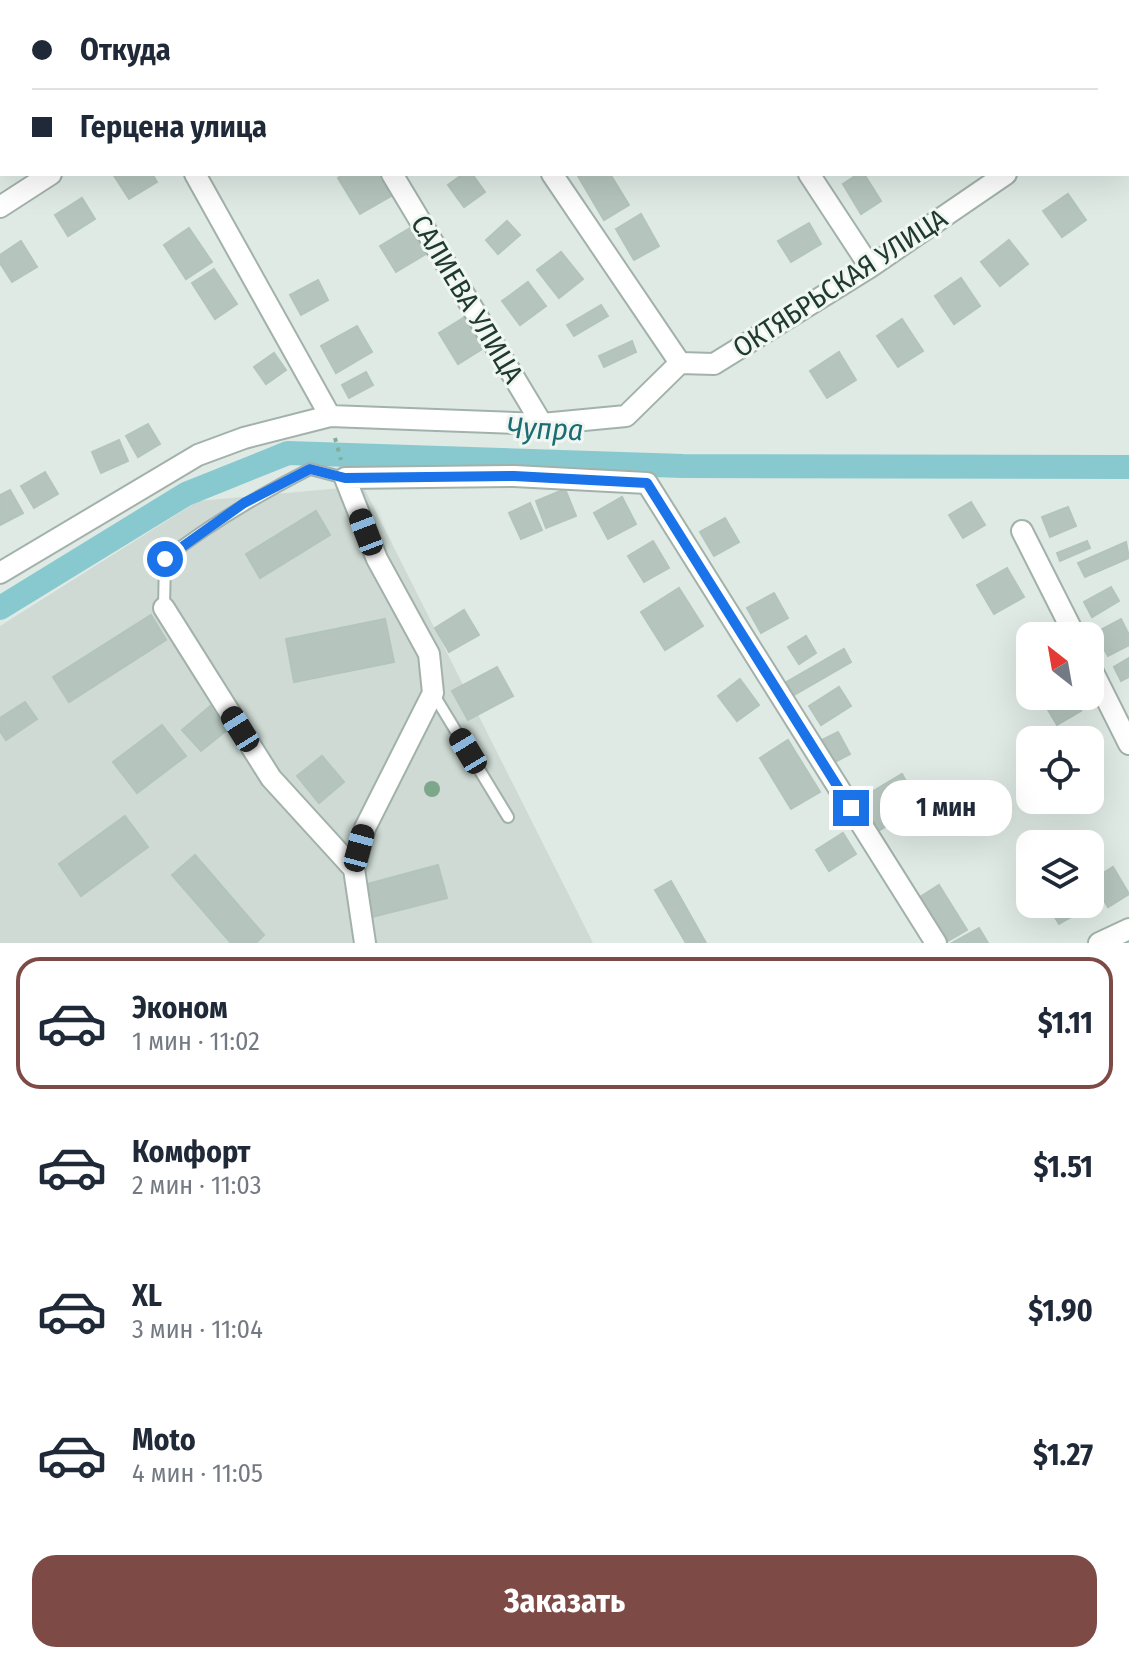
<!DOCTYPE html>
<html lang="ru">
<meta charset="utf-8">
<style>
:root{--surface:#fff;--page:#f6f6f7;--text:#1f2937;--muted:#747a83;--line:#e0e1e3;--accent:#7d4a46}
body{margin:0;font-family:"Fira Sans Condensed",sans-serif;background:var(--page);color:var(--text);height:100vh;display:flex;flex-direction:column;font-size:30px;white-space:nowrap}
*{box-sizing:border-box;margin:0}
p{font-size:26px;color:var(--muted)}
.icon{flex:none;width:44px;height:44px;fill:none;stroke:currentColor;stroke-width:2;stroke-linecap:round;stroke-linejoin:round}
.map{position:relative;height:943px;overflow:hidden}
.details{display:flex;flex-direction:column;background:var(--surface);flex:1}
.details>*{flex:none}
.guide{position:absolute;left:0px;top:0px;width:1130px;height:176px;box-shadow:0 8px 32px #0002;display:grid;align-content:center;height:176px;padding:0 32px;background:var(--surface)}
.needle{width:52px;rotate:329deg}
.fabs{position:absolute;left:1016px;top:622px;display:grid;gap:16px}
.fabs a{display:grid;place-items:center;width:88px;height:88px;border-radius:16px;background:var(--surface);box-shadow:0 8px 32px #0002;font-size:40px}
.end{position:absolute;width:36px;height:36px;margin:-18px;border:10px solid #1a73e8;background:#fff;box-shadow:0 0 0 4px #fff}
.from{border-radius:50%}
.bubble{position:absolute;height:56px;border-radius:24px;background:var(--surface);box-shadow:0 8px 32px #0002;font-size:26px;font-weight:700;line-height:56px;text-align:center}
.car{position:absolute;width:24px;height:48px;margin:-24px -12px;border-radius:10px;box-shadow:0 0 6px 2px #0007;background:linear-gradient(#222 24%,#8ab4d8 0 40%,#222 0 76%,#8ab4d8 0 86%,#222 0)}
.guide b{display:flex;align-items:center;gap:28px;height:76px;font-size:30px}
.guide b+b{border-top:2px solid var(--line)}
.guide i{width:20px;height:20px;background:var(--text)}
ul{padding:14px 0 0;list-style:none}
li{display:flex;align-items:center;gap:24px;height:132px;margin:0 16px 12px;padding:0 16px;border:4px solid transparent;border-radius:24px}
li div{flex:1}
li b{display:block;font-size:30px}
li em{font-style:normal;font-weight:700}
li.active{border-color:var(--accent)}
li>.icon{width:72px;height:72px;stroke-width:1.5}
.action{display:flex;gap:16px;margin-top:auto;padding:16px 32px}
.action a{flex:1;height:92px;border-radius:24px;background:var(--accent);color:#fff;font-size:32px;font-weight:700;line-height:92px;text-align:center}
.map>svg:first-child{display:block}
.built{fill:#cedad3}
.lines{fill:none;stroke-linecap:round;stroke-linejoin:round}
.canal{stroke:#88c9cf;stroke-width:24}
.building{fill:#b5c5bd;stroke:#b2c4bb;stroke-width:2}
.lane-casing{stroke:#a2b2ab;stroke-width:14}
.street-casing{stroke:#a2b2ab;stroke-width:24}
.path{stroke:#80ad9c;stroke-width:4;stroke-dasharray:4 6;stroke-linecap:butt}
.lane{stroke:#fff;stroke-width:10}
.street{stroke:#fff;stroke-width:20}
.tree{fill:#7da78b}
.route{stroke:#1a73e8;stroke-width:10}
.labels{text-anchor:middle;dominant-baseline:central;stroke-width:6;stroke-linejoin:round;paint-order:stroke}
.street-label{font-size:28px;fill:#213a31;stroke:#f0f7f3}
.water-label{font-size:30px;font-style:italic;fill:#1c6c74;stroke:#f0f7f3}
</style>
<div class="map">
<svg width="1129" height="943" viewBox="0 0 1129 943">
<rect width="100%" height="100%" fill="#dfeae5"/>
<path class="built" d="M 363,486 L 593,943 L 0,943 L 0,626 L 198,501 Z"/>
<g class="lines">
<path class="canal" d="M 0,608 L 186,494 L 288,453 L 683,466 L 1129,467"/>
</g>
<path class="building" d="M 113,174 L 152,174 L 157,182 L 129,199 Z
M 344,174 L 381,174 L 393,195 L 360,214 L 338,178 Z
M 463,174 L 472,174 L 485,192 L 464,207 L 448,185 Z
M 581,174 L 610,174 L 629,205 L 604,220 L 578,176 Z
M 858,174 L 864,174 L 881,201 L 861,214 L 843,184 Z
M 1068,194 L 1086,220 L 1062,237 L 1043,211 Z
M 82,198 L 95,219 L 68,236 L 55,215 Z
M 641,214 L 659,246 L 634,260 L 616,229 Z
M 507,221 L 520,235 L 498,254 L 486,240 Z
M 809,223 L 821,244 L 791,262 L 778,241 Z
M 189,228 L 212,262 L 186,279 L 164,245 Z
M 410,228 L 426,254 L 396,272 L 380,246 Z
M 1009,240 L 1028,264 L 1000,286 L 981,262 Z
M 21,241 L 37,267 L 12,282 L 0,263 L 0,255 Z
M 561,252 L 583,279 L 559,298 L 537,270 Z
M 214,269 L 237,304 L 215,319 L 192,283 Z
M 961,278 L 980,306 L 954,324 L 935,296 Z
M 318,280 L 328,300 L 301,315 L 290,295 Z
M 528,282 L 546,306 L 520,325 L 502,301 Z
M 601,305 L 608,316 L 574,336 L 567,325 Z
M 465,317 L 484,348 L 458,364 L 439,333 Z
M 902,319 L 923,351 L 898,367 L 877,336 Z
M 357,326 L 372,352 L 336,373 L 321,346 Z
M 632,341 L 636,352 L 604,367 L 599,356 Z
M 839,352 L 856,380 L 827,398 L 810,371 Z
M 274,353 L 286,370 L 266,384 L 254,367 Z
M 366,372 L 373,385 L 349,398 L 342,385 Z
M 148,424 L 160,444 L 138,457 L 126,436 Z
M 119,440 L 128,461 L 101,473 L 92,452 Z
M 45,472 L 58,494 L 34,508 L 21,486 Z
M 565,489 L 576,516 L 546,528 L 536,501 Z
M 10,490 L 23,513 L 0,525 L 0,495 Z
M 622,497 L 636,524 L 608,539 L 594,513 Z
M 971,502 L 985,525 L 963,538 L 949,515 Z
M 530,503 L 542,530 L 521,539 L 509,513 Z
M 1068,507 L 1076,526 L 1050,537 L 1042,517 Z
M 316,511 L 330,535 L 260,578 L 246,554 Z
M 725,518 L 739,542 L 714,556 L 700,532 Z
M 653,541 L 669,568 L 644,582 L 628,556 Z
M 1087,541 L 1090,548 L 1060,561 L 1057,553 Z
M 1126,542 L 1129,558 L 1085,577 L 1078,563 Z
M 1007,568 L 1024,597 L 994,614 L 977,585 Z
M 1111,587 L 1119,601 L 1092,617 L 1084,602 Z
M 679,588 L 703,626 L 665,650 L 641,612 Z
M 774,593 L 788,618 L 761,633 L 747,608 Z
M 464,610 L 479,635 L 449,652 L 435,628 Z
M 151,615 L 166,640 L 69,702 L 53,677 Z
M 385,619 L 394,662 L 294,682 L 286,639 Z
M 1121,619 L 1129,635 L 1129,645 L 1108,656 L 1095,633 Z
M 806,636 L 816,653 L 799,664 L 788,647 Z
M 844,649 L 851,662 L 792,696 L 785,683 Z
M 1129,658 L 1129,677 L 1121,681 L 1114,667 Z
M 497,667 L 513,696 L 468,720 L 452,691 Z
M 740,679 L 759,705 L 737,721 L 718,696 Z
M 839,687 L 851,706 L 821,725 L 809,706 Z
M 1056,696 L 1072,696 L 1081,711 L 1057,725 L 1044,703 Z
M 25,702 L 37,719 L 6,740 L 0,731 L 0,718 Z
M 214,703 L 233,725 L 201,751 L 182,730 Z
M 162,725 L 186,756 L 137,793 L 113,762 Z
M 838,732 L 850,754 L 835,762 L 822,740 Z
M 788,740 L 820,792 L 791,809 L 760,758 Z
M 322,756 L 344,782 L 319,803 L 297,776 Z
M 902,774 L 920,806 L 878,831 L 860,799 Z
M 125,816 L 148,847 L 81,896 L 59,864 Z
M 843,833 L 856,854 L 829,871 L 816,850 Z
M 195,855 L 264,935 L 256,943 L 231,943 L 172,875 Z
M 438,865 L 447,898 L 372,917 L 364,885 Z
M 1113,867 L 1129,894 L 1108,907 L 1092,880 Z
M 671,881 L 706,943 L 686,943 L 655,890 Z
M 939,885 L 967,930 L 948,941 L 920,897 Z
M 1047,904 L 1080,904 L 1083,910 L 1059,924 Z
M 979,928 L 988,943 L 952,943 Z"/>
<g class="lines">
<defs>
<path id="lane" d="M 164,608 L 165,559 C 211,523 259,495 310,469 L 345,478
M 434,695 L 508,817"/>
<path id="street" d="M 438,0 L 439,2
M 693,0 L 695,2
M 1034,0 L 1036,2
M 326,2 L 329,0
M 1128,88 L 1129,88
M 1128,135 L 1129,137
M 195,174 L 330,416
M 392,174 L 542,424
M 552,174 L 680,363 L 714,364 L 870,267 L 1006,174
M 809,174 L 870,267
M 0,207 L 51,174
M 1022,531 L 1075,636
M 0,573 L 198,455 L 244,438 L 330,416 L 542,424 L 626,416 L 680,363
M 164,608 L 271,778 L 354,869 L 365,943
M 1090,666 L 1129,744
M 354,869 L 365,828 L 433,693 L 429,654 L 377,559 L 345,478 L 514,476 L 647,483 L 936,943
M 1099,943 L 1129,929"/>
</defs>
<use href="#lane" class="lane-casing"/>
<use href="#street" class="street-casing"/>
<path class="path" d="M 335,438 L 341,460"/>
<use href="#lane" class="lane"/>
<use href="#street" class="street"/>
</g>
<circle class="tree" cx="432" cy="789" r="8"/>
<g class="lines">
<path class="route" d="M 165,559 L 244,503 L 310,469 L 345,478 L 514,476 L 647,483 L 851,808"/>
</g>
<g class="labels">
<g class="street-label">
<text transform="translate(840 283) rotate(-33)">ОКТЯБРЬСКАЯ УЛИЦА</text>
<text transform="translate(467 299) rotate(59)">САЛИЕВА УЛИЦА</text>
</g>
<g class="water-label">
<text transform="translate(545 429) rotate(2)">Чупра</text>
</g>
</g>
</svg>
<div class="fabs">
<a><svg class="needle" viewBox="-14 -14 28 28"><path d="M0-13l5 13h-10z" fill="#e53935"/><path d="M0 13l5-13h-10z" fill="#747a83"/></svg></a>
<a><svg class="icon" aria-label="locate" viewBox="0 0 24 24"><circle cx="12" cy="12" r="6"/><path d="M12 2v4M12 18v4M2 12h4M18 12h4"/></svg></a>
<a><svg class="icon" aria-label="layers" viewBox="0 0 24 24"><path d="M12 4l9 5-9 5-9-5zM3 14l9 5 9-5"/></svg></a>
</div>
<i class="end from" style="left:165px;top:559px"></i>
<i class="end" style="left:851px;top:808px"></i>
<div class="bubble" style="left:880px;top:780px;width:132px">1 мин</div>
<i class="car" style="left:366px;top:532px;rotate:339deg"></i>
<i class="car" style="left:240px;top:729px;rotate:328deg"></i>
<i class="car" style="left:468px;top:751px;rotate:329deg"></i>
<i class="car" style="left:359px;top:848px;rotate:15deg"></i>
<div class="guide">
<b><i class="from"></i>Откуда</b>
<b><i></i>Герцена улица</b>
</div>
</div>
<section class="details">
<ul>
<li class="active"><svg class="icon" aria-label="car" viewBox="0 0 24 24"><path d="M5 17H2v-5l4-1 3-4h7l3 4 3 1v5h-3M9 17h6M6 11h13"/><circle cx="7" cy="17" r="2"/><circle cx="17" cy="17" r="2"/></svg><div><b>Эконом</b><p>1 мин · 11:02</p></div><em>$1.11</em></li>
<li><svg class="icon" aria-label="car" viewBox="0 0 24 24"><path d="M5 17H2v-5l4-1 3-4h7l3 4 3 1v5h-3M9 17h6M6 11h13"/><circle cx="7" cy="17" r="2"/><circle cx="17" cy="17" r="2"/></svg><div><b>Комфорт</b><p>2 мин · 11:03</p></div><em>$1.51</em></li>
<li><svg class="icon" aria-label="car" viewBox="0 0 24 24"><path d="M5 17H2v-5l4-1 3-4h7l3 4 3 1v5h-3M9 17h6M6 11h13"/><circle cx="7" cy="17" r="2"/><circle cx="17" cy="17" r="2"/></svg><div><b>XL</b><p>3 мин · 11:04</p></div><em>$1.90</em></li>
<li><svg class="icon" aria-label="car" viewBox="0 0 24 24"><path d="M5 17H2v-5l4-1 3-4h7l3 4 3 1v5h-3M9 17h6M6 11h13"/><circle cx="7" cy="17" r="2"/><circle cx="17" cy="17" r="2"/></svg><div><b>Moto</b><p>4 мин · 11:05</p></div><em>$1.27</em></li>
</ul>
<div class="action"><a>Заказать</a></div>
</section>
